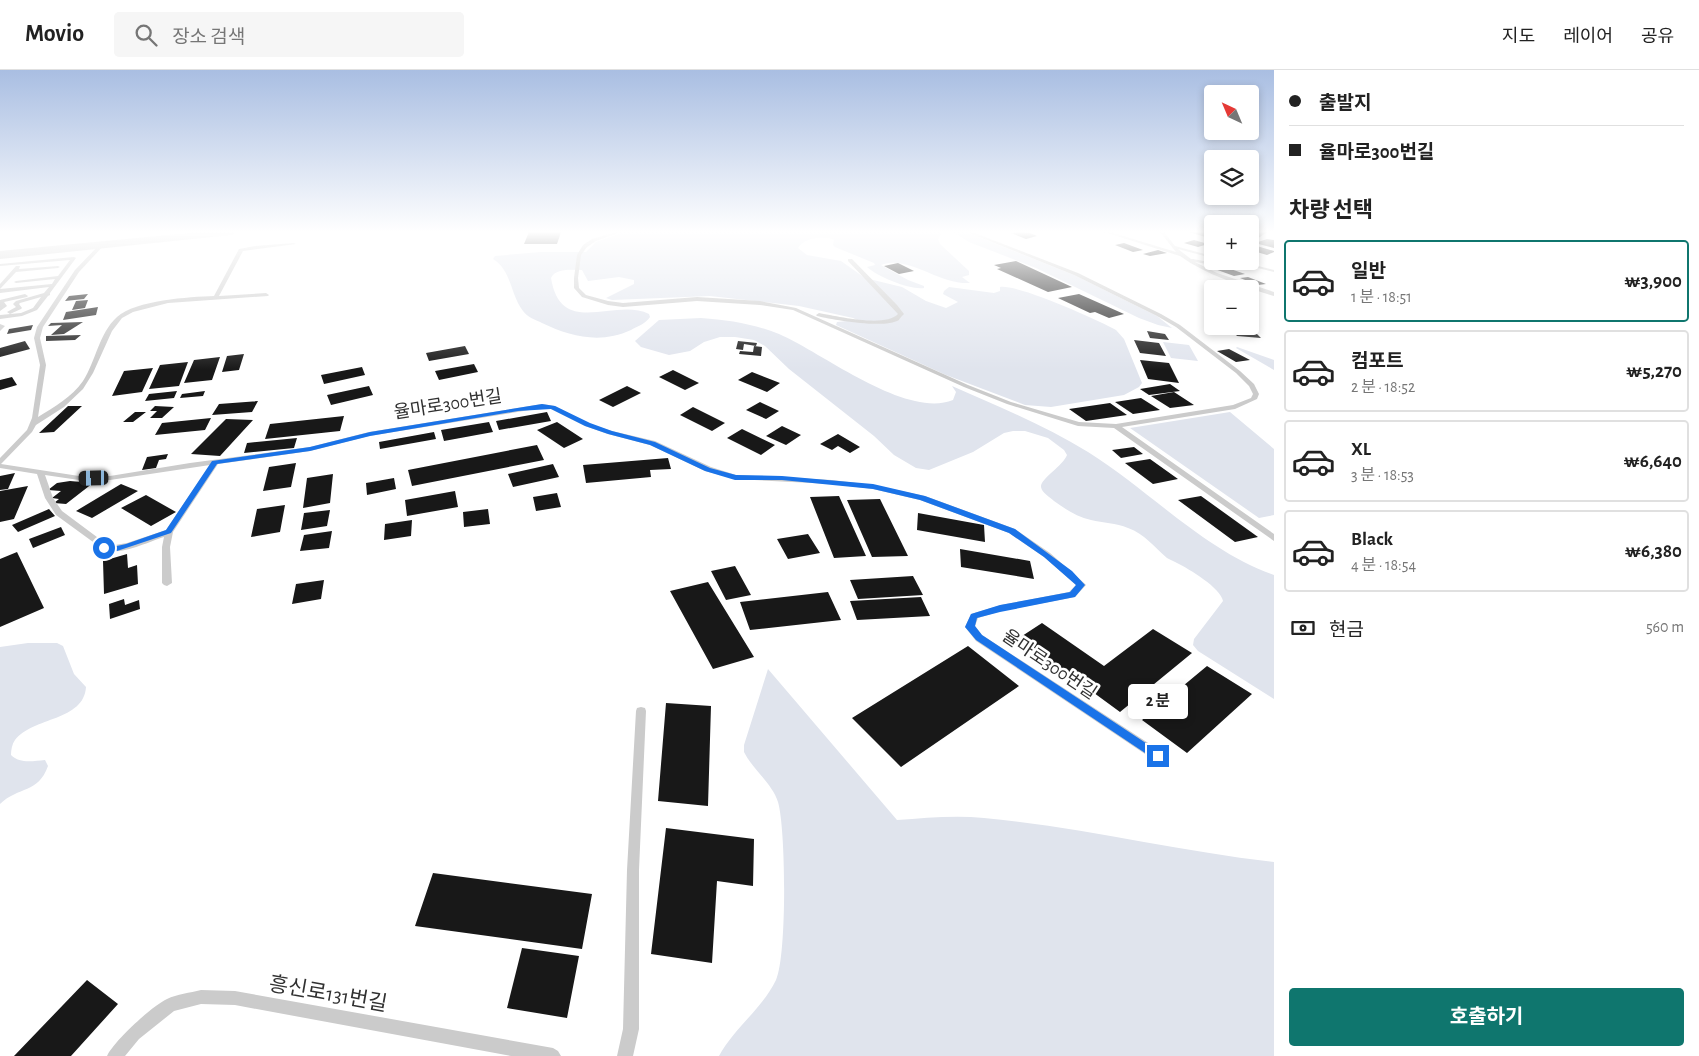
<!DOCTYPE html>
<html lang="ko">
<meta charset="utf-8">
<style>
:root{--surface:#fff;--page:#f6f6f6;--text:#222;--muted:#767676;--line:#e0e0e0;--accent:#0f766e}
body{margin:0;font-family:"Alegreya Sans","Noto Sans KR",sans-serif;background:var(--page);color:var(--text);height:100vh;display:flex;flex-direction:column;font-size:19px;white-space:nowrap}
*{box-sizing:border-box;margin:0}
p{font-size:16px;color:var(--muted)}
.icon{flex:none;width:28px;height:28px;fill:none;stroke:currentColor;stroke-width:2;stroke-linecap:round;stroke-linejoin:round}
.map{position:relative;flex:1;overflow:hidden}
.panel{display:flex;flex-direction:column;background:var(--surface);width:425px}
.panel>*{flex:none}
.guide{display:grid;align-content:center;height:110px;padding:0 15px;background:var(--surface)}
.needle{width:32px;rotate:316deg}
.controls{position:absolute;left:1204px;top:15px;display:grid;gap:10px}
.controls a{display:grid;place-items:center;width:55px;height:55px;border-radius:5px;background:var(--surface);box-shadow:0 2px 8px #0003;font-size:25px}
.end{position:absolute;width:22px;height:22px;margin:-11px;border:6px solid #1a73e8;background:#fff;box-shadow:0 0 0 2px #fff}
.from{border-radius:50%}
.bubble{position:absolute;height:35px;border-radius:5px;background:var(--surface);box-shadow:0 2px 8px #0003;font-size:16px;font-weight:700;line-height:35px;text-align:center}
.car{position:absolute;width:15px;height:30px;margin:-15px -8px;border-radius:6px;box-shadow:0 0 4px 1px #0007;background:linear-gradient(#222 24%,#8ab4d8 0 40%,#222 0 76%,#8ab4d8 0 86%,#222 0)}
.guide b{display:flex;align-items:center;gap:18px;height:48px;font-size:19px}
.guide b+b{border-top:1px solid var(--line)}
.guide i{width:12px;height:12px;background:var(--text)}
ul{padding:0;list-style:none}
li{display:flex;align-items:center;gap:15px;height:82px;margin:0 10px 8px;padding:0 5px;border:2px solid var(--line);border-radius:5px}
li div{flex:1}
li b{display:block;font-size:19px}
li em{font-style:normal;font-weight:700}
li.selected{border-color:var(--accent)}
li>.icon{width:45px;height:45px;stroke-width:1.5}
h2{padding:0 15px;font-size:22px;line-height:60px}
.pay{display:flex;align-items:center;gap:12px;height:55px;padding:0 15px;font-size:19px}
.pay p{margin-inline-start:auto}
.action{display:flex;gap:10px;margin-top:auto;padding:10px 15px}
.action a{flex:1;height:58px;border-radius:5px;background:var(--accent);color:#fff;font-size:20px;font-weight:700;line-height:58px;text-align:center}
header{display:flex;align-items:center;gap:30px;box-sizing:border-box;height:70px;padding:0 25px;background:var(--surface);border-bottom:1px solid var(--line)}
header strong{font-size:24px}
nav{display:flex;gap:28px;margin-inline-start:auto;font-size:18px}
.search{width:350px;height:45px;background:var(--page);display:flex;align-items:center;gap:12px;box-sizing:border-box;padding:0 18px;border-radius:5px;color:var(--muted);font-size:19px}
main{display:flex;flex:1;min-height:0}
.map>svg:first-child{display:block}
.green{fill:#e0e4ed}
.building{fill:#181818}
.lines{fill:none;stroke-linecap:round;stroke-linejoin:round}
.service{fill:#cbcbcb;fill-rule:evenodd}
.tertiary{fill:#cbcbcb;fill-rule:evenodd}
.route{fill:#1a73e8}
.labels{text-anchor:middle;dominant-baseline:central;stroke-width:5;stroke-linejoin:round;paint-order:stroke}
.street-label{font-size:18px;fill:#313131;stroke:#fff}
.near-street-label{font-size:21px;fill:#313131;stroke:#fff}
</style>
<header>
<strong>Movio</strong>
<div class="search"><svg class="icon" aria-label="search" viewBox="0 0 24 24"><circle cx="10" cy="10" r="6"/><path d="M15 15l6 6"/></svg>장소 검색</div>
<nav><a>지도</a><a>레이어</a><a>공유</a></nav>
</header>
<main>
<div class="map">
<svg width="1274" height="986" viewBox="0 0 1274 986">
<rect width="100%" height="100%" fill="#fff"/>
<path class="green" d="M 624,162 L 939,162 L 941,164 L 938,169 L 940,174 L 969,201 L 969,205 L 962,207 L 970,213 C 939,215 908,184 881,195 L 908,210 L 924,216 L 924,218 C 910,220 878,207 867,197 L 875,195 L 874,193 L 835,177 L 833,175 L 834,170 C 823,165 804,168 798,178 L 807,185 L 841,191 L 865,208 L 902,217 L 926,231 L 946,238 L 958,232 L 943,224 L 944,221 L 949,217 L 994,223 L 1000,221 L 1000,217 C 1018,214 1098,250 1116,260 L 1124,269 L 1142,313 L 1139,317 L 1124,325 L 1051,337 L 1025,335 L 946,305 L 836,255 L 837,252 L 857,250 L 853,248 L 799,236 L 710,226 L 612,230 L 606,228 L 634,214 L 634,210 L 619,207 L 588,211 L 582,200 C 571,200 556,198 551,208 C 561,269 615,227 649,244 L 650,247 C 645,254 638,256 631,260 C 601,274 571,267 542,253 C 536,250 527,247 523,241 C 510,224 512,201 493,189 L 495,186 L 541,182 L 586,182 L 596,172 Z
M 953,162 L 966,162 L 1074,205 L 1157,246 L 1172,258 L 1158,255 L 1139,248 L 1036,198 L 969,172 Z
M 701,248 C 729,250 754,254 779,264 C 823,283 906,349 953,330 L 956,322 L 952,316 C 998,336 1045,356 1088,382 C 1149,420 1205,481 1274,505 L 1274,629 L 1198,581 L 1193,575 L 1194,569 L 1223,531 C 1221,518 1189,499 1177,493 C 1174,491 1170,490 1167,488 C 1154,477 1145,464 1128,458 C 1116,453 1103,453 1091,450 C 1077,447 1065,439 1054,431 C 1050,427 1042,423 1041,417 C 1040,409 1063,396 1067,385 L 1064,380 L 1048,368 L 1025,361 L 1013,361 L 1004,363 L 973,382 L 929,400 L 916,398 L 894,385 L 874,366 L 789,299 L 765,276 L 754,270 L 735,267 L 720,267 L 704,272 L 690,281 L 669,285 L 641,277 L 635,271 L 659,250 Z
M 1163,272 L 1189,275 L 1198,291 L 1171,288 Z
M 1237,277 L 1274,290 L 1274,300 L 1236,278 Z
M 1230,342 L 1274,379 L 1274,445 L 1259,448 L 1130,358 Z
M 28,573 L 57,573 L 63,576 L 74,604 L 86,617 C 84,651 33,647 15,670 C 12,674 11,680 11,685 C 20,694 33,691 45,690 L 48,696 C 38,724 19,716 0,734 L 0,577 Z
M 768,599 L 897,750 C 926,748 955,745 984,748 C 1081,757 1177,781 1274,792 L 1274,986 L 719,986 C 734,958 762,939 776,910 C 787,886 786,759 778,732 C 772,713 753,700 744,682 L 744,675 Z"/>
<path class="building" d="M 529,162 L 561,162 L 557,174 L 524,174 Z
M 1020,162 L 1030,163 L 1037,166 L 1026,169 L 1011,163 Z
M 1189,162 L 1212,162 L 1212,169 Z
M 1250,162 L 1267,162 L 1257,169 L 1250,168 Z
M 1267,169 L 1274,170 L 1274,178 L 1255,173 Z
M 1194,170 L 1208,174 L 1198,177 L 1184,173 Z
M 1124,173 L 1143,180 L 1133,182 L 1115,175 Z
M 1250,174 L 1274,181 L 1274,182 L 1267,185 L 1250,180 Z
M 1158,180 L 1167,183 L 1150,186 L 1143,184 Z
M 1016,191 L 1072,217 L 1048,222 L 997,199 L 1001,198 L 994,195 Z
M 898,193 L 914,201 L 899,204 L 884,196 Z
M 1222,196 L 1245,204 L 1234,206 L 1212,198 Z
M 1248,207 L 1266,214 L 1258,215 L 1240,208 Z
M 88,224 L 84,229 L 65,231 L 69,226 Z
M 1079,224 L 1124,244 L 1109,248 L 1095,242 L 1090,243 L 1058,228 Z
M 88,230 L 85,238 L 72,240 L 76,231 Z
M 98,237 L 96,245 L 63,250 L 66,242 Z
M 83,252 L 64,264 L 51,265 L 62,255 L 48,256 L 51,253 Z
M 33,255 L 31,260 L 7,264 L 9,259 Z
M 1228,256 L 1251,258 L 1261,268 L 1237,266 Z
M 1147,261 L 1165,264 L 1169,270 L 1150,268 Z
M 81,265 L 75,270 L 46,271 L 46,266 Z
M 1134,270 L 1159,273 L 1166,286 L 1140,283 Z
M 25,271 L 30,279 L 0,287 L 0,278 Z
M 738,271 L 757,273 L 756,276 L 744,274 L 743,280 L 736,279 Z
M 465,276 L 469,284 L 429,291 L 426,283 Z
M 754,276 L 762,277 L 761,286 L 739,284 L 740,281 L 753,282 Z
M 1229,279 L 1250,290 L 1236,292 L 1217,281 Z
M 244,284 L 239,300 L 222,302 L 227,286 Z
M 220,287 L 212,310 L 184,313 L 194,290 Z
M 1140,290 L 1169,293 L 1179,313 L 1148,309 Z
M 188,292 L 179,316 L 149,319 L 160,295 Z
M 474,294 L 478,302 L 439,310 L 435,301 Z
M 362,297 L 365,305 L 324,314 L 321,305 Z
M 153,298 L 142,322 L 112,326 L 124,301 Z
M 673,300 L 699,313 L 685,320 L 659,307 Z
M 752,302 L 780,313 L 767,322 L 738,310 Z
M 12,307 L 17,315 L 0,320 L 0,310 Z
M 1170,314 L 1180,321 L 1149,325 L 1140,319 Z
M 369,316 L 373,325 L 331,335 L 327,325 Z
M 627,316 L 641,323 L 613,337 L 599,330 Z
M 177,321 L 174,328 L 145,331 L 149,324 Z
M 205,321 L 203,326 L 180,328 L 182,324 Z
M 1174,322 L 1194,335 L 1170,338 L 1151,326 Z
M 1141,328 L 1160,340 L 1133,344 L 1115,332 Z
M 258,331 L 252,342 L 212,345 L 219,334 Z
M 760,332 L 779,341 L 766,349 L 746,340 Z
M 1110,333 L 1127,345 L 1086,351 L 1069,339 Z
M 68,336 L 82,336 L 54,362 L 39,363 Z
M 155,336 L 174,337 L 162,348 L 150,348 L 157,341 L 150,341 Z
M 693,337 L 725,353 L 712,361 L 680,345 Z
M 135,342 L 146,342 L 133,352 L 123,352 Z
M 547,342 L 551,351 L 499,360 L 496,351 Z
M 344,346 L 340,361 L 265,369 L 270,354 Z
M 211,348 L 205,360 L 155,365 L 162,353 Z
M 226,349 L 253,350 L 220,386 L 191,384 Z
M 489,352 L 493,362 L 444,371 L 441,360 Z
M 557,352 L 583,369 L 564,378 L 537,360 Z
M 782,356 L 801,365 L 786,375 L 766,366 Z
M 742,359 L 775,375 L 761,385 L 727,368 Z
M 434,362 L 436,369 L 380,379 L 379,372 Z
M 838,364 L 860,377 L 850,383 L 838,376 L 832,380 L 820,374 Z
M 297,368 L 294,378 L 244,383 L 247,373 Z
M 537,375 L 544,390 L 412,416 L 408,400 Z
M 1134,377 L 1143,384 L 1121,388 L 1112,380 Z
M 168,384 L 166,389 L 159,390 L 156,398 L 142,400 L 147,387 Z
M 668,388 L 671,399 L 650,400 L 651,407 L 586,413 L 583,395 Z
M 1150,389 L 1178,409 L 1153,414 L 1125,393 Z
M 296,393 L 291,417 L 263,421 L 269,397 Z
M 553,394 L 559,407 L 513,417 L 508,404 Z
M 15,403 L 8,419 L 0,420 L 0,406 Z
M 333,404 L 330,433 L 303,438 L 307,408 Z
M 394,408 L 396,419 L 367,425 L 366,413 Z
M 70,411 L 93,413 L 66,434 L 54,433 L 59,429 L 52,428 L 61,421 L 48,420 L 57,413 Z
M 121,414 L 138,421 L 92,448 L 76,441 Z
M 28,416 L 14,449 L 0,452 L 0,421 Z
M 455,421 L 458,437 L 407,446 L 405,430 Z
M 557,423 L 561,437 L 536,441 L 533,427 Z
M 146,425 L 176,442 L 151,456 L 121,438 Z
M 839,426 L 866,486 L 834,488 L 810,427 Z
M 1201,426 L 1258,467 L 1235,472 L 1178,430 Z
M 880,429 L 908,486 L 872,487 L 847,430 Z
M 285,435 L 280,462 L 251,467 L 257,439 Z
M 49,439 L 55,446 L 18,462 L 12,455 Z
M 488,439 L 490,454 L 464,457 L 463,442 Z
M 330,440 L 327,456 L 301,460 L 304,443 Z
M 918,443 L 984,455 L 985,472 L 917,460 Z
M 412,450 L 411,466 L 384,470 L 385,454 Z
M 61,457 L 65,465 L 33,478 L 29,469 Z
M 332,461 L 329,478 L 300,481 L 304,465 Z
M 808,464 L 820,483 L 788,489 L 777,469 Z
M 960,479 L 1030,491 L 1034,509 L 961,497 Z
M 17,482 L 44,538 L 0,557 L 0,489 Z
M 127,484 L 128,498 L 137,495 L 138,514 L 104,524 L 103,491 Z
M 735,496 L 751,525 L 726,530 L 711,501 Z
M 913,506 L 923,525 L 858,529 L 850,510 Z
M 324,510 L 321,529 L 292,534 L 296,514 Z
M 708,512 L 754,587 L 713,599 L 670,521 Z
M 828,522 L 841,550 L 750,560 L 740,532 Z
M 921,527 L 930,546 L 857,550 L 850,531 Z
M 124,529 L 125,535 L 139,530 L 140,539 L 110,549 L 109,534 Z
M 1042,553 L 1104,596 L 1153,559 L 1192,583 L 1120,642 L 1019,568 Z
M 968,576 L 1019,616 L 901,697 L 852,648 Z
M 1207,596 L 1252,624 L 1187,683 L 1142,650 Z
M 666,633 L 711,636 L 708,736 L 658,731 Z
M 666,758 L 754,769 L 753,816 L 717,811 L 712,893 L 651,884 Z
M 433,803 L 592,824 L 582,879 L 415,856 Z
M 522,878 L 579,886 L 567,948 L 507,938 Z
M 87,910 L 118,934 L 71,986 L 14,986 Z"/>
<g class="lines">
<path class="service" d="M 616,162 L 621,162 L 596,171 L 587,177 L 581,185 L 578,208 L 579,218 L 586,225 L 608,231 L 623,233 L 697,227 L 760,231 L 796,238 L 968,315 L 1011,332 L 1079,352 L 1116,354 L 1233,335 L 1251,328 L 1253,324 L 1249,316 L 1236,303 L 1176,257 L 1157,246 L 1074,205 L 967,162 L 972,162 L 1078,203 L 1161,244 L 1180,255 L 1240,301 L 1254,314 L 1259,324 L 1257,329 L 1235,339 L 1122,357 L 1274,464 L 1274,471 L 1114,358 L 1078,356 L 1007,334 L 964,317 L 793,240 L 760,235 L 697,231 L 623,237 L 608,235 L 582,227 L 574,218 L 574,208 L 577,185 L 583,175 L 592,169 Z
M 1104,162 L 1110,162 L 1176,182 L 1160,162 L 1164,162 L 1175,176 L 1212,186 L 1212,188 L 1178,179 L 1191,189 L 1193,189 L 1240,198 L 1238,199 L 1195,192 L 1217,203 L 1274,222 L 1274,226 C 1242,216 1208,206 1180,186 Z
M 101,173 L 105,174 L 79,202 L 43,257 L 40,268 L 46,295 L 38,347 C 54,337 72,327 83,311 C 96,291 99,263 117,247 C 136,230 189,227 214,226 L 239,179 L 255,176 L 294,173 L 296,174 L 243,181 L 219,226 L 266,223 L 269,225 L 268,226 L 168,233 L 133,242 L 122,248 L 112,261 L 93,303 L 83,319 L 64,337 L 36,355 L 32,362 L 1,394 L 79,406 L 110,406 L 190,393 L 310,377 L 369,362 L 542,334 L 555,336 L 589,354 L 612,361 L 655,371 L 711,397 L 736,405 L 832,410 L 873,415 L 925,426 L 1015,459 L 1050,483 L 1084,513 L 1086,515 L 1075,527 L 1001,541 L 978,548 L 975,556 L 982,565 L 1162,682 L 1164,686 L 1162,690 L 1158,691 L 1154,690 L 976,571 L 965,557 L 971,544 L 1001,535 L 1069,522 L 1076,515 L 1044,487 L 1009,463 L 920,430 L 873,419 L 832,414 L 735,409 L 705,401 L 650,375 L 608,364 L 585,356 L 551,339 L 542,338 L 369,366 L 310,381 L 218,394 L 173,462 L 170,477 L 172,513 L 167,516 L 164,515 L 162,513 L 162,477 L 164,467 C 148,472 120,486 104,480 L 56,445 L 45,428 L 37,404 L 0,398 L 0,388 L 27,360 L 32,348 L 40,295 L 34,268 L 37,257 L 75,200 ZM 210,395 L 166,460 L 127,473 L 109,476 L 62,441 L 53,428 L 45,405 L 79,410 L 110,410 Z
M 74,187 L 76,188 L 50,223 L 50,225 L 48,226 L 37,240 L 22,246 L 0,249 L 0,245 L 21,243 L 33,238 L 41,227 L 20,233 L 19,234 L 22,238 L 21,239 L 10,244 L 7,242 L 16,237 L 13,234 L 16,231 L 44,223 L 49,217 L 0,223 L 0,219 L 52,214 L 55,209 L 16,213 L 14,212 L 16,211 L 58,206 L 70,190 L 0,196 L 0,194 Z
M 848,189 L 852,189 L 897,235 L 904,244 C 903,245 899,249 899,250 C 884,259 834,250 817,246 L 816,245 L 819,243 C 837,246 885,258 898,244 L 848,191 Z
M 1230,191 L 1239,191 L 1274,200 L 1274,202 Z
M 16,196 L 20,196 L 19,199 L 58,196 L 60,197 L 58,198 L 16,202 L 0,219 L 0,214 Z
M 25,224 L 28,226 L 27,227 L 4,232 L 7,236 L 0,241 L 0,230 Z
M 0,254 L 5,256 L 0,261 Z
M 641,637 L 645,638 L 646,641 L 639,800 L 639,959 L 633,986 L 617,986 L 623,959 L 627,800 L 636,641 L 637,638 Z
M 201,920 L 235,921 L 553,978 L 558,981 L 561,986 L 511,986 L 235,935 L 201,934 L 174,941 L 139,969 L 125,986 L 107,986 C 114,971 152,936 167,929 C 177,924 190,923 201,920 Z"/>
<path class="tertiary" d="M 200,162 L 237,162 L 231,165 L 0,189 L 0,181 Z"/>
</g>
<linearGradient id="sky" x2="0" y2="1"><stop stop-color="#a9bee2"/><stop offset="0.54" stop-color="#fff"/><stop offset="1" stop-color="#fff" stop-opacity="0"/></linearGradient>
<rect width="1274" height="300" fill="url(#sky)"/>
<path class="route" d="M 542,334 L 555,336 L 590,353 L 612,361 L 655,372 L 710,398 L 736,405 L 782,406 L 873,414 L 925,426 L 1015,459 L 1072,501 L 1085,515 L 1075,527 L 1000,542 L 977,548 L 975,556 L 982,565 L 1161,683 L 1163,686 L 1161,689 L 1154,689 L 976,570 L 965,557 L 971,544 L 1000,535 L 1070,522 L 1076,515 L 1044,487 L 1009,463 L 920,430 L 873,419 L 782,410 L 735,410 L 705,401 L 650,375 L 608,364 L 585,356 L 551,339 L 518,341 L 370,366 L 310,381 L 217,394 L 171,463 L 117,481 L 104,481 L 100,478 L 104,475 L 117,476 L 126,474 L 166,460 L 212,391 L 310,377 L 370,362 Z"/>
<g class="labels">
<g class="street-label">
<text transform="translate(448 335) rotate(-9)">율마로300번길</text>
<text transform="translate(1049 595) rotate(34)">율마로300번길</text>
</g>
<g class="near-street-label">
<text transform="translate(328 924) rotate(10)">흥신로131번길</text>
</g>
</g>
</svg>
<div class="controls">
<a><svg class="needle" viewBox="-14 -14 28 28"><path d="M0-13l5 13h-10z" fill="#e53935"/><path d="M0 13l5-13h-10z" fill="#767676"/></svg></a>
<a><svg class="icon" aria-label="layers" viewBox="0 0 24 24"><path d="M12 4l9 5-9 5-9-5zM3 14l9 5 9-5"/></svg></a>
<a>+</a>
<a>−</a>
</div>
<i class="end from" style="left:104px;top:478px"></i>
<i class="end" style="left:1158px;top:686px"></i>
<div class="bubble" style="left:1128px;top:614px;width:60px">2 분</div>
<i class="car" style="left:94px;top:408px;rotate:269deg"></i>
</div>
<section class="panel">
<div class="guide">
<b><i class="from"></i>출발지</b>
<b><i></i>율마로300번길</b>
</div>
<h2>차량 선택</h2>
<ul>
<li class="selected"><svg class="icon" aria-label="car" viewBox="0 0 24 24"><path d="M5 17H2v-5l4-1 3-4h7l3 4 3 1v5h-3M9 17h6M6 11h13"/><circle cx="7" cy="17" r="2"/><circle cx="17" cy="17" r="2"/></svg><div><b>일반</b><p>1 분 · 18:51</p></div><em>₩3,900</em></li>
<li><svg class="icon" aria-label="car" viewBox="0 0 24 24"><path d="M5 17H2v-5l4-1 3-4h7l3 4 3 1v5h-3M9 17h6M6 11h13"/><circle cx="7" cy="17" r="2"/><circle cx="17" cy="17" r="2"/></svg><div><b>컴포트</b><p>2 분 · 18:52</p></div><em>₩5,270</em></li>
<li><svg class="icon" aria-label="car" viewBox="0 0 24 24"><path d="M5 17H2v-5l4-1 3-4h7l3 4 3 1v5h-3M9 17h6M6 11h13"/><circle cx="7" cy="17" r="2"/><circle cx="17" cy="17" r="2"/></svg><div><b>XL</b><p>3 분 · 18:53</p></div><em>₩6,640</em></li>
<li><svg class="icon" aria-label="car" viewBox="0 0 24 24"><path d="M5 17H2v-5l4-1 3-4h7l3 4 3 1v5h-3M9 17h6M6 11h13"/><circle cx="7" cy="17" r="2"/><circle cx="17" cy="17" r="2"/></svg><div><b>Black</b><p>4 분 · 18:54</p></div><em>₩6,380</em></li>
</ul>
<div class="pay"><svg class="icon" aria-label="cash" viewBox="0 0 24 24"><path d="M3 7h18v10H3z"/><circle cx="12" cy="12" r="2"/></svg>현금<p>560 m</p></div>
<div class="action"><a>호출하기</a></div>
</section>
</main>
